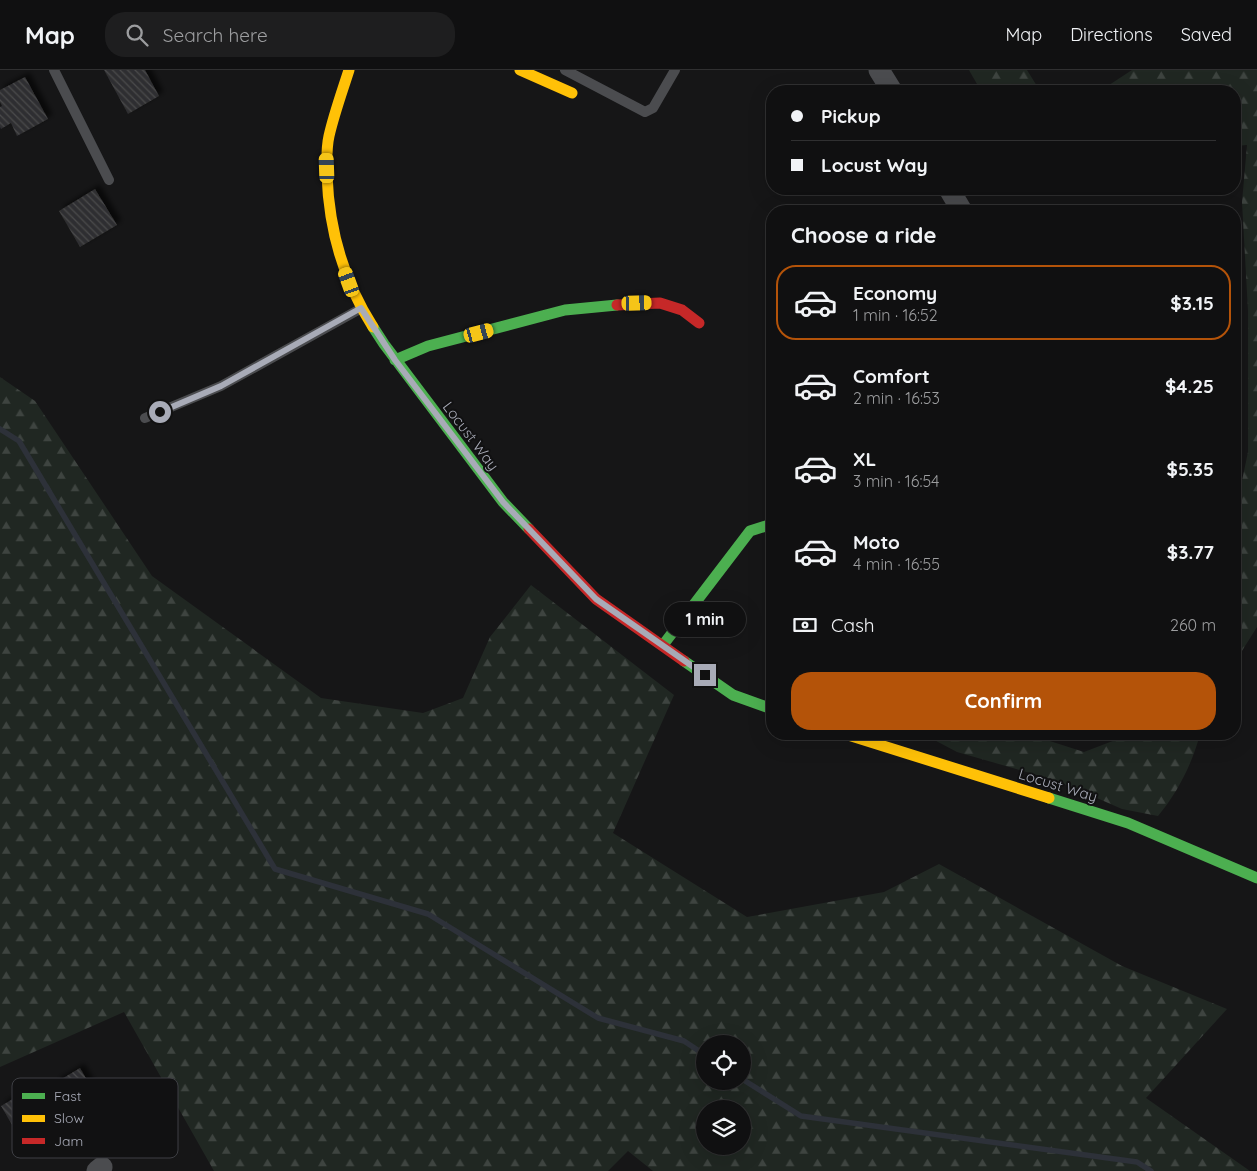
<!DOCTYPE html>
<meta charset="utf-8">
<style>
:root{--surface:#101011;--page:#1e1e1f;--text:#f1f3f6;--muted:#9c9d9f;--line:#303031;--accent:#b45309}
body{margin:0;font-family:Quicksand,sans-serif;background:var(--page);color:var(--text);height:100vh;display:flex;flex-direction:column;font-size:19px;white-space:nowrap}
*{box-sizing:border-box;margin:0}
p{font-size:16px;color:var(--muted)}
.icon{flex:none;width:28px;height:28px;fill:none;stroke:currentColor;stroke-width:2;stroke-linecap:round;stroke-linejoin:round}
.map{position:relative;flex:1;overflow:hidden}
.panel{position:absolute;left:766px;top:135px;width:475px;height:535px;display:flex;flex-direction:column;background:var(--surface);border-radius:20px;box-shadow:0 5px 20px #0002,0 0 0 1px var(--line)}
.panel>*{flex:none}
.top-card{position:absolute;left:766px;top:15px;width:475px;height:110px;border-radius:20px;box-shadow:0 5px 20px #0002,0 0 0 1px var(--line);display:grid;align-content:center;height:110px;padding:0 25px;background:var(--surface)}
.fabs{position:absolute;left:696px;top:965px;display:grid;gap:10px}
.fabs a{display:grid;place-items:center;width:55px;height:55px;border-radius:50%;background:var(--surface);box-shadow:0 5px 20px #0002,0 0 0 1px var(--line);font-size:25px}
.end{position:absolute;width:22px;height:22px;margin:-11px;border:6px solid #a8abb7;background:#111;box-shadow:0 0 0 2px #111}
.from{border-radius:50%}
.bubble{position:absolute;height:35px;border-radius:18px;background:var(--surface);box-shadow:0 5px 20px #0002,0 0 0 1px var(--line);font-size:16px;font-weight:700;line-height:35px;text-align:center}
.car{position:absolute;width:15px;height:30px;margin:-15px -8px;border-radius:6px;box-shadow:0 0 4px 1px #0007;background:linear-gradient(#f5c518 24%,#345 0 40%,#f5c518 0 76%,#345 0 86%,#f5c518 0)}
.top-card b{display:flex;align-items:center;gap:18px;height:48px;font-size:19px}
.top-card b+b{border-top:1px solid var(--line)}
.top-card i{width:12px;height:12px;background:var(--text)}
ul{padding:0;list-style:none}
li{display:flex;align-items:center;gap:15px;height:75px;margin:0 10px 8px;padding:0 15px;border:2px solid transparent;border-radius:20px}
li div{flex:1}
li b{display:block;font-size:19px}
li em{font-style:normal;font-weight:700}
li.current{border-color:var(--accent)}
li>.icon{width:45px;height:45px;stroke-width:1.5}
h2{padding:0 25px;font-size:22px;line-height:60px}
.pay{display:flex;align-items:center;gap:12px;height:55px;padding:0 25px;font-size:19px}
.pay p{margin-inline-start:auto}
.cta{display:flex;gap:10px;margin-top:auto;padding:10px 25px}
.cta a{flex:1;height:58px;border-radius:20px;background:var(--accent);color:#fff;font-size:20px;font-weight:700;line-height:58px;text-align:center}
header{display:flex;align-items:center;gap:30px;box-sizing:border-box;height:70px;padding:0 25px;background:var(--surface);border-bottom:1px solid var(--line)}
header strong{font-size:24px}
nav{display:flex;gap:28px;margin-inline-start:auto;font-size:18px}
.search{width:350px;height:45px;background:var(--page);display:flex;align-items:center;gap:12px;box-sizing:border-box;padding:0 18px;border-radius:20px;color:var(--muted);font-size:19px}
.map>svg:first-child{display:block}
.forest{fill:url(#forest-firs);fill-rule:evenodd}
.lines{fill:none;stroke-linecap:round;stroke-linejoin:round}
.stream{stroke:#2d3139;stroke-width:5.5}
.building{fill:url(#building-back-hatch);filter:url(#shadow)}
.lane{stroke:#4b4c4f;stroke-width:10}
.street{stroke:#4b4c4f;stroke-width:21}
.fast{stroke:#4caf50;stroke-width:11}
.slow{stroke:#ffc107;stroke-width:11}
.jam{stroke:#c62828;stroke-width:11}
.route{stroke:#a8abb7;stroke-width:6}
.labels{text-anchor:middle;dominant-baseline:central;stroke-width:4;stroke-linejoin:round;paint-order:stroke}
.street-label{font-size:15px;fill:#a8abb7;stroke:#111112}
.key{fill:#111112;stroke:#3e3f44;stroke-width:1}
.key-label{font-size:14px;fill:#a8abb7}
</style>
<header>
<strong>Map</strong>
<div class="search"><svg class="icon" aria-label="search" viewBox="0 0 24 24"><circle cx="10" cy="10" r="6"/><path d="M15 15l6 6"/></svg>Search here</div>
<nav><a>Map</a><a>Directions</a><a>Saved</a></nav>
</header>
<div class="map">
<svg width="1257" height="1101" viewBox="0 0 1257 1101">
<defs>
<pattern id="forest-firs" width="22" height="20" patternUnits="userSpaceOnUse" patternTransform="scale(1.25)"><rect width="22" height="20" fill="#202722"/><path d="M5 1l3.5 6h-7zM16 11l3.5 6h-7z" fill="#3e4440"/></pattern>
<pattern id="building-back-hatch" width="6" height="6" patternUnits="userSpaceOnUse" patternTransform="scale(1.25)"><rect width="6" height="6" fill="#2f2f30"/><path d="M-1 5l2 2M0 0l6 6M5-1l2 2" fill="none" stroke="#4a4a4c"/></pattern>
<filter id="shadow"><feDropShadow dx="4.5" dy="-4.5" stdDeviation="2.5" flood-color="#0009"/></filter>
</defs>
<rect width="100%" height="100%" fill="#161617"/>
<path class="forest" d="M 969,0 L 1027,0 L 1040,21 L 981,21 Z
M 1132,0 L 1257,0 L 1257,557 L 1235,592 L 1235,444 L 1248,382 L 1248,241 L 1242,132 L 1247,75 L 1235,76 L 1235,21 L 1100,21 Z
M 0,307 L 35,331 L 152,506 L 321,628 L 423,643 L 463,628 L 490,567 L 531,515 L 674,625 L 613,763 L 747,847 L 884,822 L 939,794 L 1122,896 L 1227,939 L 1146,1028 L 1250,1101 L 653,1101 L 628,1081 L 608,1101 L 214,1101 L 124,942 L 0,997 ZM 705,974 L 742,974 L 742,1011 L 705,1011 ZM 705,1039 L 742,1039 L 742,1076 L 705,1076 Z
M 923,664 L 1028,664 L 1084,682 L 1131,664 L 1200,664 C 1192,694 1178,722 1158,746 L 1122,739 L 1058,711 L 957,682 Z"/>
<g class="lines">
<path class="stream" d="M 0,359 L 19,371 L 275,799 L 428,844 L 598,948 L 684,971 L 705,985
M 742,1009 L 801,1046 L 1137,1092 L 1151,1101"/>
</g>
<path class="building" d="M 104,0 L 145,0 L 159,26 L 128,44 Z
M 25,7 L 48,49 L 17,66 L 11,53 L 1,59 L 0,57 L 0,37 L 2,36 L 0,32 L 0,20 Z
M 95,119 L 117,155 L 80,177 L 59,141 Z
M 80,998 L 101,1034 L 77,1049 L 55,1013 Z
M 28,1020 L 45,1049 L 18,1065 L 1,1036 Z"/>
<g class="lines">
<path class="lane" d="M 54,0 L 109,110
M 565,0 L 645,42 L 653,38 L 675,0
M 145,348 L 221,316 L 360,239"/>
<path class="street" d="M 879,0 L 892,21
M 949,119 L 962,141
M 97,1101 L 102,1097"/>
<path class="fast" d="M 373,257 L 384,274 L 503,432 L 529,459
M 395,290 L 428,276 L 565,240 L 617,235
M 663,575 L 750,461 L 772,454
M 684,591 L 733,625 L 772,639
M 1049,728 L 1128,753 L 1257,808"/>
<path class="slow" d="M 349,0 C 342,22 334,44 329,66 C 326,79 327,92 327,105 C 329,161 343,210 373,257
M 520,0 L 572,23
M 845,664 L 1049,728"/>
<path class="jam" d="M 617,235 L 660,233 L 682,240 L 699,253
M 529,459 L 596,529 L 684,591"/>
</g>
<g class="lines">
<path class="route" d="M 160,342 L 221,316 L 361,238 L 395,290 L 503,432 L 596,529 L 705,605"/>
</g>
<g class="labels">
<g class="street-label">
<text transform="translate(471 366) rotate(53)">Locust Way</text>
<text transform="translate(1058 715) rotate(17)">Locust Way</text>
</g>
</g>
<rect x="12" y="1008" width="166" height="80" rx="8" class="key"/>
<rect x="22" y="1023" width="23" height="6" fill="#4caf50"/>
<rect x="22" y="1045" width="23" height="7" fill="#ffc107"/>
<rect x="22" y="1068" width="23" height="6" fill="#c62828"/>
<g class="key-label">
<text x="54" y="1031">Fast</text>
<text x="54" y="1053">Slow</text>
<text x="54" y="1076">Jam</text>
</g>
</svg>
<div class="fabs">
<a><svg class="icon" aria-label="locate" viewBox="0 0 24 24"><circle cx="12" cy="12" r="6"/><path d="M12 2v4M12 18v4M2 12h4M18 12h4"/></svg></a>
<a><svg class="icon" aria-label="layers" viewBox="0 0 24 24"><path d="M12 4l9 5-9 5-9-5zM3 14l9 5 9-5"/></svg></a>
</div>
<i class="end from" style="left:160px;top:342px"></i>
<i class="end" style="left:705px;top:605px"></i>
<div class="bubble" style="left:664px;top:532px;width:82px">1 min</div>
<i class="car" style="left:327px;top:98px;rotate:358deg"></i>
<i class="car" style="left:349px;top:212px;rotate:340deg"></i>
<i class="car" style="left:637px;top:233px;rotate:88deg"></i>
<i class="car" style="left:479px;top:263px;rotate:75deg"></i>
<div class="top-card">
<b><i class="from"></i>Pickup</b>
<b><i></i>Locust Way</b>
</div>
<section class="panel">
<h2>Choose a ride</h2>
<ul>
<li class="current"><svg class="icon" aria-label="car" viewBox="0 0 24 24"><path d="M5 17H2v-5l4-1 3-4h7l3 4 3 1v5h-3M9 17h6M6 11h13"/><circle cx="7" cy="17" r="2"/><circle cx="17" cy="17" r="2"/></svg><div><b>Economy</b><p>1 min · 16:52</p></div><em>$3.15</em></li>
<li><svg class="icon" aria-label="car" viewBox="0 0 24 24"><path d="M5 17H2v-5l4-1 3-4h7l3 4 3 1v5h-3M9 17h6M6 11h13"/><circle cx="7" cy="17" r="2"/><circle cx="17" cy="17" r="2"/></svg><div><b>Comfort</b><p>2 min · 16:53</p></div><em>$4.25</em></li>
<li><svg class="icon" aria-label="car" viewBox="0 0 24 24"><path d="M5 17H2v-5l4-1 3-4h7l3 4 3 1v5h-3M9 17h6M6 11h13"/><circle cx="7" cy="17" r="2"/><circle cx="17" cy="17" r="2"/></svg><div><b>XL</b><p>3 min · 16:54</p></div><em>$5.35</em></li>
<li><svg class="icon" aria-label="car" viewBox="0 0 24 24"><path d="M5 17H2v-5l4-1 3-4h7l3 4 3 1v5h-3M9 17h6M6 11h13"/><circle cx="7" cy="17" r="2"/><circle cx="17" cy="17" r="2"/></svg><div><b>Moto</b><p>4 min · 16:55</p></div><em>$3.77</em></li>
</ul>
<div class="pay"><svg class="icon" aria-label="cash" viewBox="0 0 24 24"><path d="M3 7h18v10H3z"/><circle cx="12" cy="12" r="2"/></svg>Cash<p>260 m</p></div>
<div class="cta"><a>Confirm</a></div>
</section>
</div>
